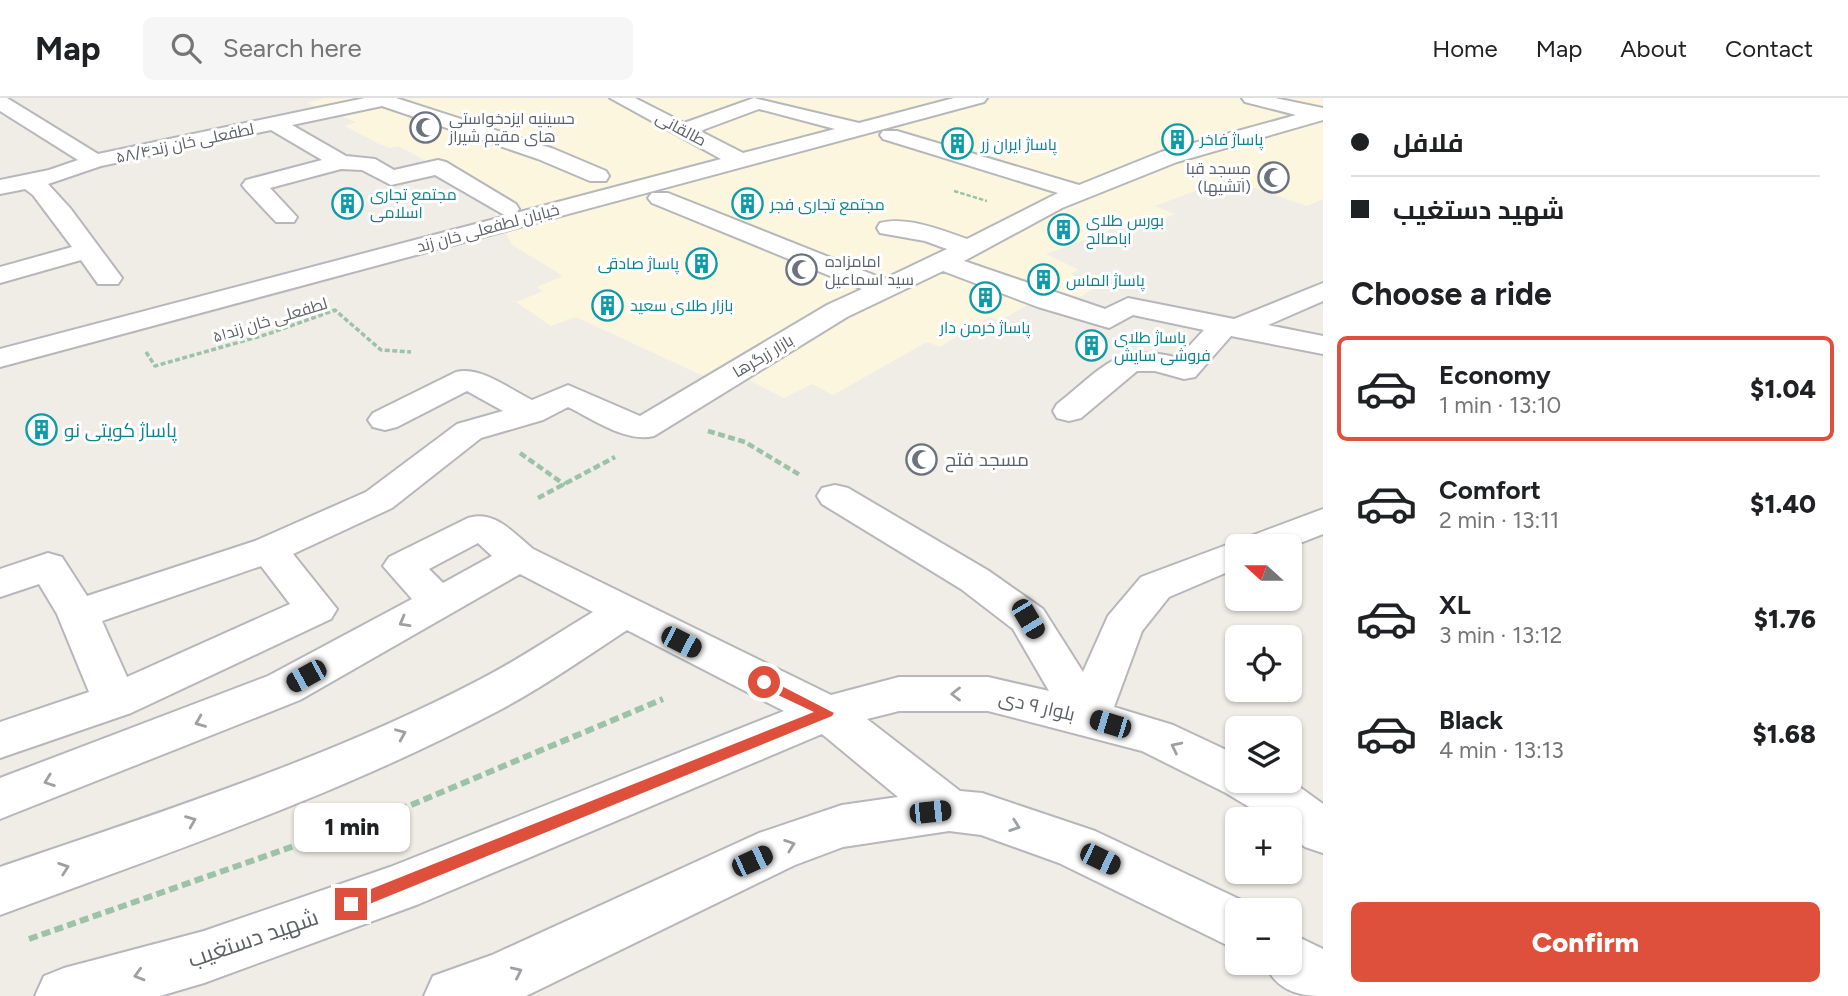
<!DOCTYPE html>
<meta charset="utf-8">
<style>
:root{--surface:#fff;--page:#f6f6f6;--text:#202124;--muted:#757577;--line:#e0e0e0;--accent:#de4f3c}
body{margin:0;font-family:Figtree,Cairo,sans-serif;background:var(--page);color:var(--text);height:100vh;display:flex;flex-direction:column;font-size:26px;white-space:nowrap}
*{box-sizing:border-box;margin:0}
p{font-size:23px;color:var(--muted)}
.icon{flex:none;width:38px;height:38px;fill:none;stroke:currentColor;stroke-width:2;stroke-linecap:round;stroke-linejoin:round}
.map{position:relative;flex:1;overflow:hidden}
.sheet{display:flex;flex-direction:column;background:var(--surface);width:525px}
.sheet>*{flex:none}
.banner{display:grid;align-content:center;height:154px;padding:0 28px;background:var(--surface)}
.needle{width:46px;rotate:291deg}
.buttons{position:absolute;left:1225px;top:436px;display:grid;gap:14px}
.buttons a{display:grid;place-items:center;width:77px;height:77px;border-radius:10px;background:var(--surface);box-shadow:0 2px 5px #0004;font-size:35px}
.end{position:absolute;width:32px;height:32px;margin:-16px;border:9px solid #de4f3c;background:#fff;box-shadow:0 0 0 4px #fff}
.from{border-radius:50%}
.bubble{position:absolute;height:49px;border-radius:10px;background:var(--surface);box-shadow:0 2px 5px #0004;font-size:23px;font-weight:800;line-height:49px;text-align:center}
.car{position:absolute;width:21px;height:42px;margin:-21px -10px;border-radius:9px;box-shadow:0 0 5px 2px #0007;background:linear-gradient(#222 24%,#8ab4d8 0 40%,#222 0 76%,#8ab4d8 0 86%,#222 0)}
.banner b{display:flex;align-items:center;gap:24px;height:66px;font-size:26px}
.banner b+b{border-top:2px solid var(--line)}
.banner i{width:18px;height:18px;background:var(--text)}
ul{padding:0;list-style:none}
li{display:flex;align-items:center;gap:21px;height:105px;margin:0 14px 10px;padding:0 14px;border:4px solid transparent;border-radius:10px}
li div{flex:1}
li b{display:block;font-size:26px}
li em{font-style:normal;font-weight:800}
li.active{border-color:var(--accent)}
li>.icon{width:63px;height:63px;stroke-width:1.5}
h2{padding:0 28px;font-size:32px;line-height:84px}
.action{display:flex;gap:14px;margin-top:auto;padding:14px 28px}
.action a{flex:1;height:80px;border-radius:10px;background:var(--accent);color:#fff;font-size:28px;font-weight:800;line-height:80px;text-align:center}
header{display:flex;align-items:center;gap:42px;box-sizing:border-box;height:98px;padding:0 35px;background:var(--surface);border-bottom:2px solid var(--line)}
header strong{font-size:33px}
nav{display:flex;gap:38px;margin-inline-start:auto;font-size:24px}
.search{width:490px;height:63px;background:var(--page);display:flex;align-items:center;gap:18px;box-sizing:border-box;padding:0 24px;border-radius:10px;color:var(--muted);font-size:26px}
main{display:flex;flex:1;min-height:0}
.map>svg:first-child{display:block}
.commercial{fill:#fcf6de}
.lines{fill:none;stroke-linecap:round;stroke-linejoin:round}
.minor-casing{stroke:#b6b7bb;stroke-width:4}
.path-far3{stroke:#9cc2a8;stroke-width:2.5;stroke-dasharray:4.5 2;stroke-linecap:butt}
.path-far2{stroke:#9cc2a8;stroke-width:3.5;stroke-dasharray:5 2.5;stroke-linecap:butt}
.path-far1{stroke:#9cc2a8;stroke-width:4.5;stroke-dasharray:7 3.5;stroke-linecap:butt}
.path{stroke:#9cc2a8;stroke-width:6;stroke-dasharray:9 4.5;stroke-linecap:butt}
.minor{fill:#fff;fill-rule:evenodd}
.oneway{stroke:#9ea0a3}
.route{fill:#de4f3c}
.labels{text-anchor:middle;dominant-baseline:central;stroke-width:6;stroke-linejoin:round;paint-order:stroke}
.far-worship-label{font-size:16px;fill:#5b616d;stroke:#fff;text-anchor:start}
.far-street-label{font-size:16px;fill:#5d6065;stroke:#fff}
.far-culture-label{font-size:16px;fill:#0d838f;stroke:#fff;text-anchor:start}
.culture-label{font-size:19px;fill:#0d838f;stroke:#fff;text-anchor:start}
.worship-label{font-size:19px;fill:#5b616d;stroke:#fff;text-anchor:start}
.street-label{font-size:19px;fill:#5d6065;stroke:#fff}
.near-street-label{font-size:23px;fill:#5d6065;stroke:#fff}
</style>
<header>
<strong>Map</strong>
<div class="search"><svg class="icon" aria-label="search" viewBox="0 0 24 24"><circle cx="10" cy="10" r="6"/><path d="M15 15l6 6"/></svg>Search here</div>
<nav><a>Home</a><a>Map</a><a>About</a><a>Contact</a></nav>
</header>
<main>
<div class="map">
<svg width="1323" height="898" viewBox="0 0 1323 898">
<rect width="100%" height="100%" fill="#efede6"/>
<path class="commercial" d="M 325,0 L 1323,0 L 1323,101 L 1307,108 L 1227,81 L 1155,108 L 1175,116 L 1142,130 L 1130,125 L 1046,156 L 1079,172 L 1070,176 L 1098,188 L 1069,206 L 1035,203 L 999,223 L 989,219 L 940,249 L 927,244 L 833,297 L 812,286 L 784,300 L 745,280 L 732,287 L 699,276 L 576,219 L 551,228 L 516,204 L 543,193 L 537,189 L 563,178 L 512,147 L 488,101 L 410,54 L 398,48 L 390,50 L 377,45 L 345,28 L 356,24 L 307,5 Z"/>
<g class="lines">
<defs>
<path id="minor" d="M 0,0 L 7,0 L 98,56 L 365,0 L 396,0 L 554,51 L 606,73 L 609,78 L 606,83 L 590,83 L 538,61 L 382,8 L 292,27 L 346,58 L 375,61 L 394,72 L 438,62 L 446,64 L 516,106 L 519,111 L 516,115 L 721,61 L 610,0 L 635,0 L 684,25 L 754,0 L 859,25 L 954,0 L 987,0 L 984,4 L 0,269 L 0,251 L 506,118 L 435,77 L 391,87 L 362,72 L 341,71 L 270,90 L 297,119 L 294,124 L 276,124 L 246,92 L 242,87 L 246,82 L 322,62 L 271,32 L 101,68 L 48,86 L 70,110 L 122,180 L 118,186 L 98,186 L 81,162 L 0,185 L 0,169 L 72,149 L 33,97 L 25,91 L 0,96 L 0,82 L 49,72 L 78,62 L 0,13 ZM 759,11 L 835,31 L 743,55 L 700,33 Z
M 1242,0 L 1275,0 L 1323,10 L 1323,22 L 1177,64 L 1062,110 L 964,163 L 1105,211 L 1128,200 L 1234,221 L 1323,185 L 1323,203 L 1268,227 L 1323,238 L 1323,256 L 1231,238 L 1195,279 L 1184,281 L 1155,273 L 1137,273 L 1081,320 L 1069,323 L 1057,320 L 1053,313 L 1057,306 C 1102,271 1117,243 1178,260 L 1204,232 L 1133,217 L 1109,230 L 1038,209 L 943,173 L 847,219 L 654,338 C 626,345 593,321 568,309 L 543,322 L 481,340 L 392,410 L 293,456 L 337,511 L 331,521 L 131,615 L 0,660 L 0,624 L 89,594 L 57,516 L 39,486 L 0,499 L 0,471 L 48,455 L 62,459 L 87,498 L 255,443 L 366,394 L 457,326 L 503,313 L 467,293 L 397,329 L 385,332 L 373,329 L 368,322 L 373,315 L 456,274 C 481,268 509,291 532,302 L 568,287 L 640,318 L 827,207 L 862,191 L 652,105 L 648,100 L 652,95 L 668,95 L 884,181 L 947,151 L 925,143 L 880,135 L 877,130 L 880,125 C 907,118 941,132 967,141 L 1058,95 L 883,41 L 880,37 L 883,33 L 897,33 L 1079,87 L 1161,54 L 1296,17 L 1245,4 ZM 261,468 L 290,506 L 127,579 L 102,523 Z
M 835,387 L 848,390 L 989,473 L 1043,511 L 1083,574 L 1108,518 L 1141,479 L 1323,411 L 1323,436 L 1290,449 L 1237,448 L 1237,470 L 1169,499 L 1142,533 L 1114,609 L 1173,627 L 1237,657 L 1237,682 L 1290,682 L 1323,706 L 1323,755 L 1305,749 L 1290,737 L 1290,721 L 1269,721 L 1226,695 L 1142,653 L 988,613 L 899,613 L 867,621 L 960,693 L 982,695 L 1095,733 L 1256,809 L 1257,812 L 1237,812 L 1237,852 L 1059,765 L 981,737 L 949,733 L 843,749 L 795,767 L 526,898 L 424,898 L 433,878 L 492,857 L 759,735 L 842,707 L 898,699 L 822,636 L 419,806 L 204,885 L 160,898 L 35,898 L 44,878 L 64,870 L 204,833 L 390,769 L 784,613 L 627,532 C 584,560 542,590 496,614 C 339,697 167,755 0,817 L 0,769 C 161,714 328,661 479,582 C 518,562 555,537 593,514 L 520,476 L 300,602 L 0,721 L 0,680 L 268,578 L 412,501 L 383,468 L 389,459 L 468,420 C 495,412 512,434 533,451 L 831,597 L 899,579 L 988,579 L 1049,593 L 1013,531 L 961,491 L 822,406 L 817,398 L 822,390 ZM 478,445 L 492,458 L 443,485 L 429,471 Z
M 1290,835 L 1323,851 L 1323,898 C 1296,898 1275,891 1264,864 L 1290,864 Z"/>
</defs>
<use href="#minor" class="minor-casing"/>
<path class="path-far3" d="M 954,93 L 987,103"/>
<path class="path-far2" d="M 146,254 L 155,268 L 268,236 L 335,212 L 381,252 L 411,254"/>
<path class="path-far1" d="M 708,333 L 745,344 L 800,377
M 520,355 L 565,387
M 538,400 L 615,359"/>
<path class="path" d="M 29,841 L 411,707 L 663,601"/>
<use href="#minor" class="minor"/>
</g>
<defs><path id="oneway-chevron" d="M-2-3.5L2.5 0L-2 3.5" fill="none" stroke-width="1.6" stroke-linecap="round" stroke-linejoin="round" transform="scale(1.75)"/></defs>
<g class="oneway">
<use href="#oneway-chevron" transform="translate(404 524) rotate(151)"/>
<use href="#oneway-chevron" transform="translate(956 596) rotate(-180)"/>
<use href="#oneway-chevron" transform="translate(200 624) rotate(158)"/>
<use href="#oneway-chevron" transform="translate(401 636) rotate(-23)"/>
<use href="#oneway-chevron" transform="translate(1176 649) rotate(-154)"/>
<use href="#oneway-chevron" transform="translate(49 683) rotate(160)"/>
<use href="#oneway-chevron" transform="translate(191 723) rotate(-22)"/>
<use href="#oneway-chevron" transform="translate(1015 728) rotate(19)"/>
<use href="#oneway-chevron" transform="translate(790 747) rotate(-20)"/>
<use href="#oneway-chevron" transform="translate(64 770) rotate(-19)"/>
<use href="#oneway-chevron" transform="translate(517 874) rotate(-25)"/>
<use href="#oneway-chevron" transform="translate(139 877) rotate(164)"/>
</g>
<path class="route" d="M 764,579 L 834,615 L 832,618 L 357,811 L 346,811 L 346,801 L 814,614 L 759,588 L 759,581 Z"/>
<defs>
<symbol id="mosque-ring" viewBox="-11 -11 22 22"><circle r="9.5" fill="#fff" stroke="#6b7280" stroke-width="1.5"/><path d="M3.5-4.9A6 6 0 1 0 3.5 4.9A5 5 0 1 1 3.5-4.9Z" fill="#6b7280"/></symbol>
<symbol id="building-ring" viewBox="-11 -11 22 22"><circle r="9.5" fill="#fff" stroke="#0f9aa8" stroke-width="1.5"/><path d="M-4-6H4V6H1V3H-1V6H-4ZM-2.5-4.3h1.7v1.8h-1.7ZM.8-4.3h1.7v1.8H.8ZM-2.5-1h1.7V.8h-1.7ZM.8-1h1.7V.8H.8Z" fill="#0f9aa8"/></symbol>
</defs>
<g fill-rule="evenodd">
<use href="#mosque-ring" x="408" y="12" width="35" height="35"/>
<use href="#building-ring" x="1160" y="24" width="35" height="35"/>
<use href="#building-ring" x="940" y="28" width="35" height="35"/>
<use href="#mosque-ring" x="1256" y="62" width="35" height="35"/>
<use href="#building-ring" x="330" y="88" width="35" height="35"/>
<use href="#building-ring" x="730" y="88" width="35" height="35"/>
<use href="#building-ring" x="1046" y="114" width="35" height="35"/>
<use href="#building-ring" x="684" y="148" width="35" height="35"/>
<use href="#mosque-ring" x="784" y="154" width="35" height="35"/>
<use href="#building-ring" x="1026" y="164" width="35" height="35"/>
<use href="#building-ring" x="968" y="182" width="35" height="35"/>
<use href="#building-ring" x="590" y="190" width="35" height="35"/>
<use href="#building-ring" x="1074" y="230" width="35" height="35"/>
<use href="#building-ring" x="24" y="314" width="35" height="35"/>
<use href="#mosque-ring" x="904" y="344" width="35" height="35"/>
</g>
<g class="labels">
<g class="far-worship-label">
<text x="449" y="20">حسینیه ایزدخواستی<tspan x="449" dy="18">های مقیم شیراز</tspan></text>
<text x="1251" y="70" text-anchor="end">مسجد قبا<tspan x="1251" dy="18">(آتشیها)</tspan></text>
<text x="825" y="163">امامزاده<tspan x="825" dy="18">سید اسماعیل</tspan></text>
</g>
<g class="far-street-label">
<text transform="translate(681 31) rotate(28)">طالقانی</text>
<text transform="translate(185 45) rotate(-12)">لطفعلی خان زند۵۸/۴</text>
<text transform="translate(488 130) rotate(-15)">خیابان لطفعلی خان زند</text>
<text transform="translate(270 222) rotate(-17)">لطفعلی خان زند۵۱</text>
<text transform="translate(763 258) rotate(-31)">بازار زرگرها</text>
</g>
<g class="far-culture-label">
<text x="1200" y="41">پاساژ فاخر</text>
<text x="981" y="46">پاساژ ایران زر</text>
<text x="370" y="96">مجتمع تجاری<tspan x="370" dy="18">اسلامی</tspan></text>
<text x="770" y="106">مجتمع تجاری فجر</text>
<text x="1086" y="122">بورس طلای<tspan x="1086" dy="18">اباصالح</tspan></text>
<text x="679" y="165" text-anchor="end">پاساژ صادقی</text>
<text x="1066" y="182">پاساژ الماس</text>
<text x="630" y="207">بازار طلای سعید</text>
<text x="985" y="229" text-anchor="middle">پاساژ خرمن دار</text>
<text x="1114" y="239">پاساژ طلای<tspan x="1114" dy="18">فروشی سایش</tspan></text>
</g>
<g class="culture-label">
<text x="64" y="332">پاساژ کویتی نو</text>
</g>
<g class="worship-label">
<text x="945" y="361">مسجد فتح</text>
</g>
<g class="street-label">
<text transform="translate(1037 608) rotate(13)">بلوار ۹ دی</text>
</g>
<g class="near-street-label">
<text transform="translate(253 840) rotate(-19)">شهید دستغیب</text>
</g>
</g>
</svg>
<div class="buttons">
<a><svg class="needle" viewBox="-14 -14 28 28"><path d="M0-13l5 13h-10z" fill="#e53935"/><path d="M0 13l5-13h-10z" fill="#757577"/></svg></a>
<a><svg class="icon" aria-label="locate" viewBox="0 0 24 24"><circle cx="12" cy="12" r="6"/><path d="M12 2v4M12 18v4M2 12h4M18 12h4"/></svg></a>
<a><svg class="icon" aria-label="layers" viewBox="0 0 24 24"><path d="M12 4l9 5-9 5-9-5zM3 14l9 5 9-5"/></svg></a>
<a>+</a>
<a>−</a>
</div>
<i class="end from" style="left:764px;top:584px"></i>
<i class="end" style="left:351px;top:806px"></i>
<div class="bubble" style="left:294px;top:705px;width:116px">1 min</div>
<i class="car" style="left:1028px;top:521px;rotate:149deg"></i>
<i class="car" style="left:681px;top:544px;rotate:117deg"></i>
<i class="car" style="left:306px;top:578px;rotate:241deg"></i>
<i class="car" style="left:1110px;top:626px;rotate:287deg"></i>
<i class="car" style="left:930px;top:714px;rotate:84deg"></i>
<i class="car" style="left:1100px;top:761px;rotate:116deg"></i>
<i class="car" style="left:752px;top:763px;rotate:65deg"></i>
</div>
<section class="sheet">
<div class="banner">
<b><i class="from"></i>فلافل</b>
<b><i></i>شهید دستغیب</b>
</div>
<h2>Choose a ride</h2>
<ul>
<li class="active"><svg class="icon" aria-label="car" viewBox="0 0 24 24"><path d="M5 17H2v-5l4-1 3-4h7l3 4 3 1v5h-3M9 17h6M6 11h13"/><circle cx="7" cy="17" r="2"/><circle cx="17" cy="17" r="2"/></svg><div><b>Economy</b><p>1 min · 13:10</p></div><em>$1.04</em></li>
<li><svg class="icon" aria-label="car" viewBox="0 0 24 24"><path d="M5 17H2v-5l4-1 3-4h7l3 4 3 1v5h-3M9 17h6M6 11h13"/><circle cx="7" cy="17" r="2"/><circle cx="17" cy="17" r="2"/></svg><div><b>Comfort</b><p>2 min · 13:11</p></div><em>$1.40</em></li>
<li><svg class="icon" aria-label="car" viewBox="0 0 24 24"><path d="M5 17H2v-5l4-1 3-4h7l3 4 3 1v5h-3M9 17h6M6 11h13"/><circle cx="7" cy="17" r="2"/><circle cx="17" cy="17" r="2"/></svg><div><b>XL</b><p>3 min · 13:12</p></div><em>$1.76</em></li>
<li><svg class="icon" aria-label="car" viewBox="0 0 24 24"><path d="M5 17H2v-5l4-1 3-4h7l3 4 3 1v5h-3M9 17h6M6 11h13"/><circle cx="7" cy="17" r="2"/><circle cx="17" cy="17" r="2"/></svg><div><b>Black</b><p>4 min · 13:13</p></div><em>$1.68</em></li>
</ul>
<div class="action"><a>Confirm</a></div>
</section>
</main>
